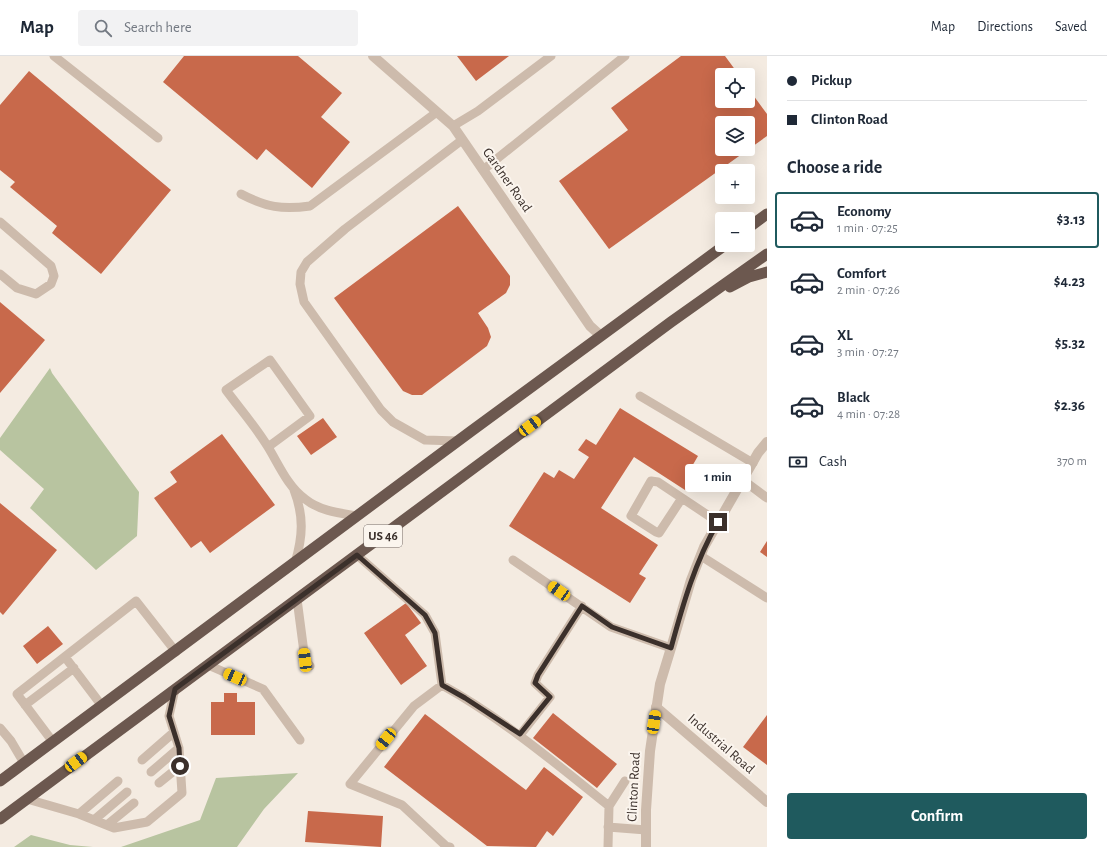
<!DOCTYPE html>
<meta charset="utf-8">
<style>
:root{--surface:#fff;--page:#f2f2f3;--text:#1f2937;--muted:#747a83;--line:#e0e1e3;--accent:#1f5a5e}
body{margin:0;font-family:"Alegreya Sans",sans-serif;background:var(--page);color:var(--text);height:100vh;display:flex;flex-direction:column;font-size:15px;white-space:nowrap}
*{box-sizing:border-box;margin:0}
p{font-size:13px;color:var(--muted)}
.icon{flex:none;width:22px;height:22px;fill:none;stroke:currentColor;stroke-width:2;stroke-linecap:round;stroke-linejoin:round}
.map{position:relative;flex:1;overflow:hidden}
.details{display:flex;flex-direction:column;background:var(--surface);width:340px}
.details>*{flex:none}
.top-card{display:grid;align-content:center;height:88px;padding:0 20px;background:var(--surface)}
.buttons{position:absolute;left:715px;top:12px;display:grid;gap:8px}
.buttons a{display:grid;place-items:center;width:40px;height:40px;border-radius:4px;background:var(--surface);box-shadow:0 4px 16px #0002;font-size:20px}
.end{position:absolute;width:18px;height:18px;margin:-9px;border:5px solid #3b302b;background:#fff;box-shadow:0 0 0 2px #fff}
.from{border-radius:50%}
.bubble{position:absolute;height:28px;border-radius:4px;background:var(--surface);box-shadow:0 4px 16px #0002;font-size:13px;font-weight:700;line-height:28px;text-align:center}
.car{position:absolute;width:12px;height:24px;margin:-12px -6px;border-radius:5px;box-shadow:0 0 3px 1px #0007;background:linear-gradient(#f5c518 24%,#345 0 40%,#f5c518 0 76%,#345 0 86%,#f5c518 0)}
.top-card b{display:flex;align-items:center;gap:14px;height:38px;font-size:15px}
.top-card b+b{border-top:1px solid var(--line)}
.top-card i{width:10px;height:10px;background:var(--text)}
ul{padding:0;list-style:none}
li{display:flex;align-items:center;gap:12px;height:56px;margin:0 8px 6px;padding:0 12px;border:2px solid transparent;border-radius:4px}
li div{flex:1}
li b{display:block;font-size:15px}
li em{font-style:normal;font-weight:700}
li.current{border-color:var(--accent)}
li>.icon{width:36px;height:36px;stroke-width:1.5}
h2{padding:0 20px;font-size:18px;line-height:48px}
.pay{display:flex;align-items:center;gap:10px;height:44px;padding:0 20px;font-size:15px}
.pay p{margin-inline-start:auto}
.button{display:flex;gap:8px;margin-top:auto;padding:8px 20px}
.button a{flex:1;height:46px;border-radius:4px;background:var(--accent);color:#fff;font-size:16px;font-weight:700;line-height:46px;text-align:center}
header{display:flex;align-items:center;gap:24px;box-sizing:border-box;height:56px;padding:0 20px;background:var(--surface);border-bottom:1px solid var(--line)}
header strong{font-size:19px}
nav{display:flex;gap:22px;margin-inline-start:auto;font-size:14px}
.search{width:280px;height:36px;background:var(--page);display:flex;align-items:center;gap:10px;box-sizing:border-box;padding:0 14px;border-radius:4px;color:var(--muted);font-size:15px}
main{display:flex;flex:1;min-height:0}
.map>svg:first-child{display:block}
.green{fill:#b8c4a0}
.building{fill:#c8694b;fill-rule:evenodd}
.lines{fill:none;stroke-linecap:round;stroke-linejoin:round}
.service{stroke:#cdbbac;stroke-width:9}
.minor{stroke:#cdbbac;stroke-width:10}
.tertiary{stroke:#cdbbac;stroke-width:10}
.trunk{stroke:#6c584f;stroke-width:11}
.route{stroke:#3b302b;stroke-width:5}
.labels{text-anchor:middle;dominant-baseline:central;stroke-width:4;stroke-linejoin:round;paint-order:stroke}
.shield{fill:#fbf5ee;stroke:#756b66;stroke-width:1}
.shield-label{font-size:13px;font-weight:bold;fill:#3b302b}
.street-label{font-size:14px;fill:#3b302b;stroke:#fbf5ee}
</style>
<header>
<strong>Map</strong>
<div class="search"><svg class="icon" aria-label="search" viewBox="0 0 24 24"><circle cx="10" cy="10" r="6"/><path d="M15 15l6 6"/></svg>Search here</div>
<nav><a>Map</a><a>Directions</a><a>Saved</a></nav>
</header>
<main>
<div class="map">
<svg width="767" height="791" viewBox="0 0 767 791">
<rect width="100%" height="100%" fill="#f4ebe1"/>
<path class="green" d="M 50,312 L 52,317 L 139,436 L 137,480 L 96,514 L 30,452 L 44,433 L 0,394 L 0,382 Z
M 298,717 L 264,753 L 237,791 L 121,791 L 200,764 L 216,722 Z
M 31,779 L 70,789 L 93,791 L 14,791 Z"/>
<path class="building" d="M 184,0 L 298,0 L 342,37 L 321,61 L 350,86 L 312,132 L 266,93 L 257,104 L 163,26 Z
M 457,0 L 509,0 L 476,25 Z
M 681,0 L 725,0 L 739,19 L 722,19 L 722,45 L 748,45 L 748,32 L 767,58 L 767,80 L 609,193 L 559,125 L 628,74 L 611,52 ZM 722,67 L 748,67 L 748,93 L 722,93 Z
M 29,15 L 171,134 L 101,218 L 52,177 L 57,170 L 10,131 L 15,126 L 0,114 L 0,49 Z
M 458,150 L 510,220 L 510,229 L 506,237 L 478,257 L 488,272 L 491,281 L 487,290 L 422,339 L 412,339 L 403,335 L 334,242 Z
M 0,246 L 45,284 L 0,337 Z
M 620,352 L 698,400 L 691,412 L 697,416 L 685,434 L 634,401 L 601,452 L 658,489 L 639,518 L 646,522 L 630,547 L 509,470 L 544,416 L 554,422 L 559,414 L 574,423 L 589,401 L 578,394 L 586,383 L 596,389 Z
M 323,362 L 337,381 L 311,399 L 297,380 Z
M 222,378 L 275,449 L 210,497 L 201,485 L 191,492 L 154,442 L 177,426 L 170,416 Z
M 0,447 L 57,494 L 3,559 L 0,556 Z
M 767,485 L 767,501 L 760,496 Z
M 406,547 L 421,567 L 405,579 L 427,610 L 401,629 L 364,577 Z
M 48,570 L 63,588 L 37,608 L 23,590 Z
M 224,637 L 237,637 L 237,646 L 255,646 L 255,679 L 211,679 L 211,646 L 224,646 Z
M 553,657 L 617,708 L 597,732 L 533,682 Z
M 425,658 L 526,734 L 544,711 L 583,741 L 553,780 L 547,775 L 536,791 L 487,790 L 384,711 Z
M 767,659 L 767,709 L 743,691 Z
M 308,755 L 383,760 L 381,791 L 305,786 Z"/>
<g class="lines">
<path class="service" d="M 54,0 L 158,82
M 453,70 L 478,55 L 551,0
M 483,114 L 625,0
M 241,138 C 266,151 282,154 310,150 L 437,56
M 0,166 L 51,210 L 54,220 L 51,228 L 36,238 L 17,232 L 0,218
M 640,340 L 753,407
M 458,385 L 425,384 L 393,366 L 381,354 L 304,246 L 300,228 L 301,216 L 307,206 L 345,173 L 462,84
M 268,391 L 310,360 L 270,304 L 226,334 C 240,353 256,371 268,391 C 279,409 288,431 305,443 C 320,455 339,457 357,460
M 743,424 L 767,442
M 294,434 C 304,460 303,480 295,507
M 682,442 L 659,477 L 656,476 L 631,460 L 651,425 L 658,426 L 718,466
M 357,499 L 425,559 L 435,577 L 442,629
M 701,500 L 767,542
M 513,504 L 611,571 L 671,592
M 297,543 L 305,604 L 310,610
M 65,601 L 102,650
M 208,609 L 263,633 L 300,684
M 25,649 L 74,612
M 0,672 L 11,685 L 24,707
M 520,679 L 550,641 L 535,627 L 538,619 L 582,550
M 53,686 L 17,638 L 136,545 L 176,596
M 142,704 L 173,677
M 151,716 L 179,692
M 159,727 L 180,710
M 27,743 L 79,758 L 114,772 L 147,766 L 182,737 L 179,692 L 169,660 L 175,633
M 79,758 L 118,725
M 94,764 L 127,736
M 107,769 L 134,747
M 608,771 L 646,774
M 450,791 L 446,790 L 402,749 L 350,728 L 414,650 L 442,629 C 502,662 555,707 609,750
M 608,791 L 609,750 L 625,725"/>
<path class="minor" d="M 373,0 L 453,70 L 590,270 L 601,280
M 656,651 L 767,746"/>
<path class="tertiary" d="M 646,791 L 646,754 L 650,695 L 660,628 L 671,592 L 691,524 L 704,491 L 758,397 L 767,386"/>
<path class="trunk" d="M 748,172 L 767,158
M 730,231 L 749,221 L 767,216
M 0,725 L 470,376 L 725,189
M 0,763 L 671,266 L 767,198"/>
</g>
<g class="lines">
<path class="route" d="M 180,710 L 179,692 L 169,660 L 175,633 L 357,499 L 425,559 L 435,577 L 442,629 L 465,642 L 520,678 L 550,641 L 535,627 L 538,619 L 582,550 L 612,571 L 671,592 C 683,548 695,506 718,466"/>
</g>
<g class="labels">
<rect class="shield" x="364" y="469" width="38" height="22" rx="3"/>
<g class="shield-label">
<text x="383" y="480">US 46</text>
</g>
<g class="street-label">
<text transform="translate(507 124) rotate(55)">Gardner Road</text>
<text transform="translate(721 688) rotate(41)">Industrial Road</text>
<text transform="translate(634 731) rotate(-87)">Clinton Road</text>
</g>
</g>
</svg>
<div class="buttons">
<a><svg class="icon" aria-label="locate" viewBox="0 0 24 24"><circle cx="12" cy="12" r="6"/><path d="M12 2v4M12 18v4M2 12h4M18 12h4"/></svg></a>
<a><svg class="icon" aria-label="layers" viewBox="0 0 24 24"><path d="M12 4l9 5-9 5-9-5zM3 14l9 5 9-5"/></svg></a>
<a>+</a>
<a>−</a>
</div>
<i class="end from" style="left:180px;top:710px"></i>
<i class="end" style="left:718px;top:466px"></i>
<div class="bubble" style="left:685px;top:408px;width:66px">1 min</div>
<i class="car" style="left:530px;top:370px;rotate:53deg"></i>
<i class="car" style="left:559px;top:535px;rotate:304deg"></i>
<i class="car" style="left:305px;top:604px;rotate:353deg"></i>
<i class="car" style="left:235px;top:621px;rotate:294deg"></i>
<i class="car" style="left:654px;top:666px;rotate:9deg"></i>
<i class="car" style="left:386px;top:683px;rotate:219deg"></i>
<i class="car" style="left:76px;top:706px;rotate:53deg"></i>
</div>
<section class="details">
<div class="top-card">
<b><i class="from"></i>Pickup</b>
<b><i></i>Clinton Road</b>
</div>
<h2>Choose a ride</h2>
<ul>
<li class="current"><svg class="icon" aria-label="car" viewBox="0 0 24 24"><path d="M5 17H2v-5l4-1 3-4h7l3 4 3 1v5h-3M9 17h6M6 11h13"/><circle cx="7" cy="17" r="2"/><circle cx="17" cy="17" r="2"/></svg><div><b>Economy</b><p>1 min · 07:25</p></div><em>$3.13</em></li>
<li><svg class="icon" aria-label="car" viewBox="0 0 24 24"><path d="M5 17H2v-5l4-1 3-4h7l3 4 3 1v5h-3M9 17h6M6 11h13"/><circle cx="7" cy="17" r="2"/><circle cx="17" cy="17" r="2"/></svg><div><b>Comfort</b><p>2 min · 07:26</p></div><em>$4.23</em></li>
<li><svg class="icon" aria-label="car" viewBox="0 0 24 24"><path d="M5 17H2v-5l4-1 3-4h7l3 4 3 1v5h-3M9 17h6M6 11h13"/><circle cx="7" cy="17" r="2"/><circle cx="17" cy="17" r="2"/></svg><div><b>XL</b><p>3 min · 07:27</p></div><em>$5.32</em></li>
<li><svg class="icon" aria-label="car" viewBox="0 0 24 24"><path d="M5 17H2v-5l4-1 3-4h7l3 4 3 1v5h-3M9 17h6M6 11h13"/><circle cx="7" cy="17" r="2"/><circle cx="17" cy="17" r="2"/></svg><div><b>Black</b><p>4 min · 07:28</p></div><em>$2.36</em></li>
</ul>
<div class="pay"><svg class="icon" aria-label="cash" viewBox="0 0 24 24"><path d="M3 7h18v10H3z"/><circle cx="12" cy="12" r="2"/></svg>Cash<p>370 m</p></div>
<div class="button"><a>Confirm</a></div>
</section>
</main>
